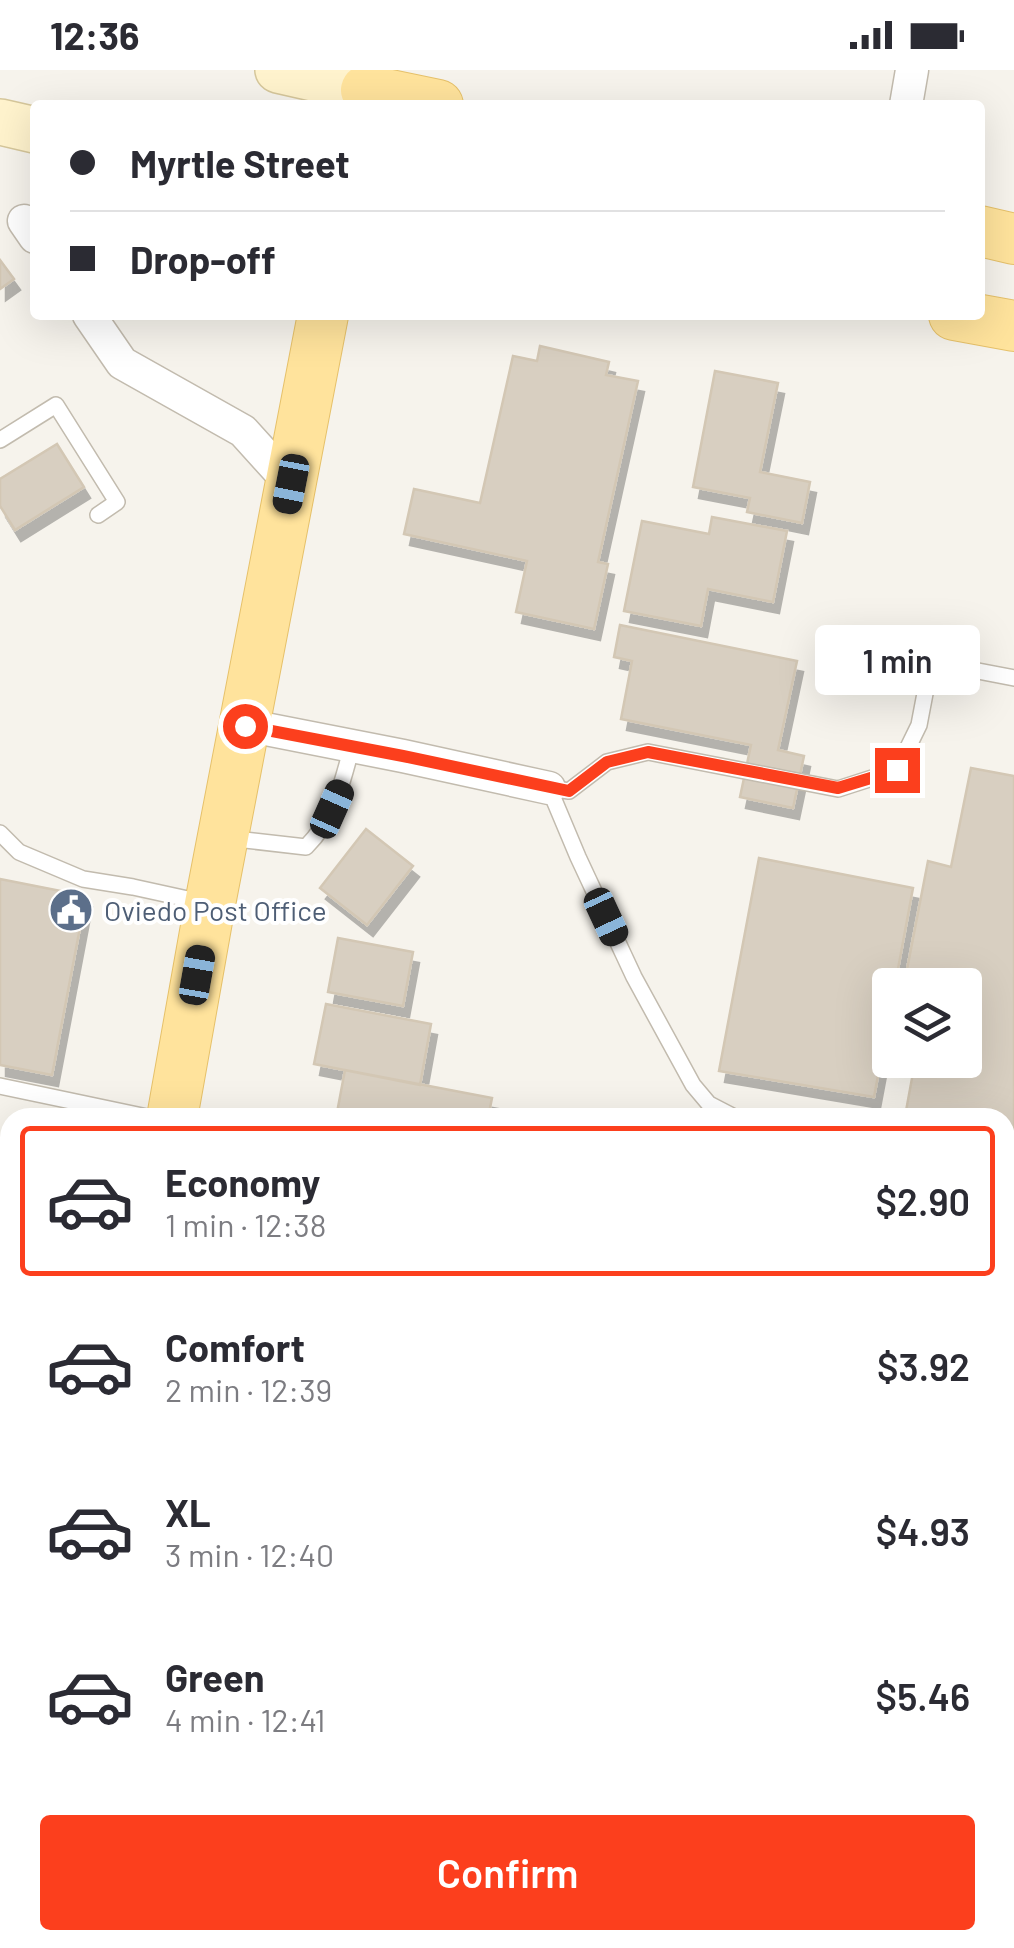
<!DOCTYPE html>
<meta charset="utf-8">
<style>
:root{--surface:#fff;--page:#f7f7f7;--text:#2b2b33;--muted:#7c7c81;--line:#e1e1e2;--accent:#fc3f1d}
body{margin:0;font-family:Barlow,sans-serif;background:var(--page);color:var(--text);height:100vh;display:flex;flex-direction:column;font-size:38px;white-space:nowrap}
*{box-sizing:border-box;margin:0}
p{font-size:32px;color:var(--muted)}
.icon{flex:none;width:55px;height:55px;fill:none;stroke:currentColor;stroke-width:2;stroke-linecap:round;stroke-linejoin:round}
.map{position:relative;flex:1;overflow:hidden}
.drawer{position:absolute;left:0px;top:1038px;width:1015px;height:842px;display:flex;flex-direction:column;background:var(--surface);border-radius:30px 30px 0 0;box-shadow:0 10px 40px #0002}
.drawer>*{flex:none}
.guide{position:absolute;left:30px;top:30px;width:955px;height:220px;border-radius:10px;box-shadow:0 10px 40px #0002;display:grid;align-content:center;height:220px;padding:0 40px;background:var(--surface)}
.buttons{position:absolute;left:872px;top:898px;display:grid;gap:20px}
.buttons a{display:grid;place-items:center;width:110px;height:110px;border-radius:10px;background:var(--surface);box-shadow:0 10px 40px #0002;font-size:50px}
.end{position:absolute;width:45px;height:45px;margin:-22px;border:12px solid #fc3f1d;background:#fff;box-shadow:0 0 0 5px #fff}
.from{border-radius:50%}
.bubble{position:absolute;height:70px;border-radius:10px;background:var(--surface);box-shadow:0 10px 40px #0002;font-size:32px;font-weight:600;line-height:70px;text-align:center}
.car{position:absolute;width:30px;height:60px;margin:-30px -15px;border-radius:12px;box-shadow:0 0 8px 2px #0007;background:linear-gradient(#222 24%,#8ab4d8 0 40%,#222 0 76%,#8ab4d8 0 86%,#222 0)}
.guide b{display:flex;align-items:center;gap:35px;height:95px;font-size:38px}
.guide b+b{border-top:2px solid var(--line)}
.guide i{width:25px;height:25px;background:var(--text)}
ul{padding:18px 0 0;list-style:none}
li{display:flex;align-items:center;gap:30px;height:150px;margin:0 20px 15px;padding:0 20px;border:5px solid transparent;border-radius:10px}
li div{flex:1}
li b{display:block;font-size:38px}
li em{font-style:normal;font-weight:600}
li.current{border-color:var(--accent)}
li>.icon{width:90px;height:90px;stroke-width:1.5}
.button{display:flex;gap:20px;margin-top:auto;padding:20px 40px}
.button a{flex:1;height:115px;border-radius:10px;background:var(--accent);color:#fff;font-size:40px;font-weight:600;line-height:115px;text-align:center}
.status{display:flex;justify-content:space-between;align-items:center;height:70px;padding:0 50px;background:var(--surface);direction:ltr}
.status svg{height:28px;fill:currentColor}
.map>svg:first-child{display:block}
.green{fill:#d2eab5}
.building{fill:#d8cfc1;stroke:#d3c7b4;stroke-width:2.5;filter:url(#shadow)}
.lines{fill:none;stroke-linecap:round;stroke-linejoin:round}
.service-casing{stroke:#c2bbae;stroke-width:18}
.minor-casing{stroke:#c2bbae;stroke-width:35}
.secondary-casing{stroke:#d6c79b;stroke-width:48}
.primary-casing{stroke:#e6c16a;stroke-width:52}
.service{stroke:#fff;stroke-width:15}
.minor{stroke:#fff;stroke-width:32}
.secondary{stroke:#fff3cd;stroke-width:45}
.primary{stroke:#ffe39c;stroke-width:50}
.route{stroke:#fc3f1d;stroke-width:12}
.labels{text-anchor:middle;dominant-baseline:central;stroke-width:8;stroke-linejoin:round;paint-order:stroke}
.service-label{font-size:28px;fill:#4e5e75;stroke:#fff;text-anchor:start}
</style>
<div class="status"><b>12:36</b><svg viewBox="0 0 49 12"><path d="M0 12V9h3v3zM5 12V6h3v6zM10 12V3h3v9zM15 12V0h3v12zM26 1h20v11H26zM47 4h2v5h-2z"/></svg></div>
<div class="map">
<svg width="1014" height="1878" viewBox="0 0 1014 1878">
<defs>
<filter id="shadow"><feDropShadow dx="6" dy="11" stdDeviation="0" flood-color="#0004"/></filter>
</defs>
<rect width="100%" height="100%" fill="#f6f3ec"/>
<path class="green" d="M 0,1389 L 10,1390 L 10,1783 L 0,1835 Z"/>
<path class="building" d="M 0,190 L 14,209 L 0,219 Z
M 540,276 L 609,292 L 606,305 L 638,311 L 598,492 L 608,494 L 594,559 L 516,542 L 527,491 L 404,464 L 414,419 L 480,433 L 513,286 L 537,291 Z
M 715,301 L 778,313 L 760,402 L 810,412 L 802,453 L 747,442 L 750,428 L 693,417 Z
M 57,374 L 84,417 L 15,460 L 0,436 L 0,409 Z
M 712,447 L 787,461 L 773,532 L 708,519 L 701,556 L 624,541 L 642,451 L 709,464 Z
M 620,555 L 797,591 L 778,680 L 804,686 L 793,738 L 740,727 L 751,675 L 621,649 L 632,591 L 614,587 Z
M 971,698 L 1014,706 L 1014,1180 L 1005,1178 L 1005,1048 L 920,1048 L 921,1044 L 906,1041 L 915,992 L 905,990 L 965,990 L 965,915 L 904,915 L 928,791 L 951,797 Z
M 366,759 L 413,796 L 367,855 L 320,818 Z
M 759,788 L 913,818 L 895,915 L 890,915 L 890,942 L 874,1027 L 719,1001 Z
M 0,809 L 86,826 L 52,1005 L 0,995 Z
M 338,868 L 413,882 L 403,936 L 328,922 Z
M 326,934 L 431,954 L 420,1015 L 314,994 Z
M 345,1000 L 492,1028 L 488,1048 L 336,1048 Z
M 0,1265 L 10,1267 L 10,1309 L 0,1307 Z"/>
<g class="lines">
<defs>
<path id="service" d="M 0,370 L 56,335 L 117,432 L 98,445
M 549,718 L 569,721 L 607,692 L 648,682 L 838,719 L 897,700 L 919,655 L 931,592 L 1014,608
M 549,718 L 578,787 L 634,907 L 693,1015 L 709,1034 L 736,1048
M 0,763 L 19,782 L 83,809 L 133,817 L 206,833
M 227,768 L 306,777 C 334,749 342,714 352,676
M 0,1016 L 152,1048
M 461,1870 L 470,1878"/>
<path id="minor" d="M 906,35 L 912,0
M 24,151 L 35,167
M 89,245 L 122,293 L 243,361 L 291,414
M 245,655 L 403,686 L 549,718
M 522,1878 L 523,1870"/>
<path id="secondary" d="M 278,0 L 366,20
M 0,52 L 35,60"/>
<path id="primary" d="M 366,20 L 438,35
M 980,161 L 1014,169
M 954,245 L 1014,256
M 172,1048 L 210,834 L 323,245
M 28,1878 L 29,1870"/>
</defs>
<use href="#service" class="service-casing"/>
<use href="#minor" class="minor-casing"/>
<use href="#secondary" class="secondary-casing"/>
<use href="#primary" class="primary-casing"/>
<use href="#service" class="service"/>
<use href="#minor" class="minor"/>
<use href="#secondary" class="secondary"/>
<use href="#primary" class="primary"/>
</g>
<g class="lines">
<path class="route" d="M 245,656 L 403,686 L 569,721 L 607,692 L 648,682 L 838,718 L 897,700"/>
</g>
<defs>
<symbol id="civic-disc" viewBox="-11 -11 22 22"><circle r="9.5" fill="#5c6f8a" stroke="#fff"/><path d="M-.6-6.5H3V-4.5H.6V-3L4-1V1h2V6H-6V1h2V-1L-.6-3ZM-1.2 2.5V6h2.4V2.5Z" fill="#fff"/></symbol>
</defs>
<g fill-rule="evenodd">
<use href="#civic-disc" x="46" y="815" width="50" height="50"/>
</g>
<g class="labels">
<g class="service-label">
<text x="104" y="840">Oviedo Post Office</text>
</g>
</g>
</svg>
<div class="buttons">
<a><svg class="icon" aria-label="layers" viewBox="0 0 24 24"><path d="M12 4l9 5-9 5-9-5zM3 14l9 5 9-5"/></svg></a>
</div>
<i class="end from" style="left:245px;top:656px"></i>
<i class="end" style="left:897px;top:700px"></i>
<div class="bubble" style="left:815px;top:555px;width:165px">1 min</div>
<i class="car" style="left:291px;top:414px;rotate:191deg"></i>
<i class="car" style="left:332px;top:739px;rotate:24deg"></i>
<i class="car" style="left:606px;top:847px;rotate:155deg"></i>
<i class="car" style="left:197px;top:905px;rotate:10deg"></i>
<div class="guide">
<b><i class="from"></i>Myrtle Street</b>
<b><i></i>Drop-off</b>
</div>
<section class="drawer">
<ul>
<li class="current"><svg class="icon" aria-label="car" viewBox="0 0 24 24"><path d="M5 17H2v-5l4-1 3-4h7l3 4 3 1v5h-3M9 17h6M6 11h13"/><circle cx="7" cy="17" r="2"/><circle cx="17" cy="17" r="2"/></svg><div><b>Economy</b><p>1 min · 12:38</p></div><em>$2.90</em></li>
<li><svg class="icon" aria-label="car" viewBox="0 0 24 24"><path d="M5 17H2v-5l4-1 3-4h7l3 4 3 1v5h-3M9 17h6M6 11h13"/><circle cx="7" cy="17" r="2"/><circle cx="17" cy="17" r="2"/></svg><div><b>Comfort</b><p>2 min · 12:39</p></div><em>$3.92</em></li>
<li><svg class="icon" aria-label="car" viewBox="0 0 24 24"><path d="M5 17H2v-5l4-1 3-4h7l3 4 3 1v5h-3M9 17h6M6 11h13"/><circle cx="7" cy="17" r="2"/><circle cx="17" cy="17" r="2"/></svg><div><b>XL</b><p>3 min · 12:40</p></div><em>$4.93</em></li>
<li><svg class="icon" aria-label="car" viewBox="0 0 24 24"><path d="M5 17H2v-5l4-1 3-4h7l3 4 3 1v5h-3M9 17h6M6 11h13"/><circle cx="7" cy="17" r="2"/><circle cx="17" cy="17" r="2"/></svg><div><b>Green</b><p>4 min · 12:41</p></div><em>$5.46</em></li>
</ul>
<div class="button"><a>Confirm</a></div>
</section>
</div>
